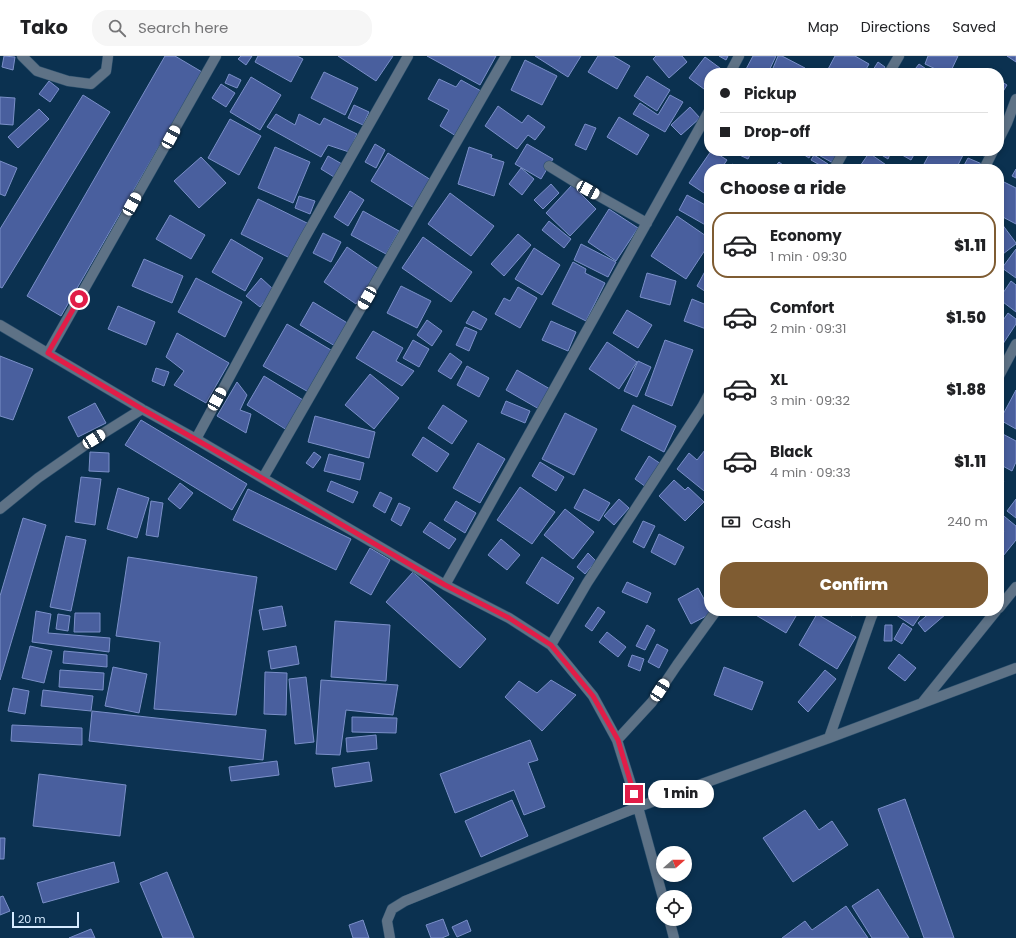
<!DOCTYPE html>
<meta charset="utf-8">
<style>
:root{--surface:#fff;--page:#f6f6f6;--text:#202124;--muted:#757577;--line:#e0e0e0;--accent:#7f5c32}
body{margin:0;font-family:Poppins,sans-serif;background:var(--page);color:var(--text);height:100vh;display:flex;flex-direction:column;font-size:15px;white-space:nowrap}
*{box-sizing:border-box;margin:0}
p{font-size:13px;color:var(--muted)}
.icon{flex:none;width:22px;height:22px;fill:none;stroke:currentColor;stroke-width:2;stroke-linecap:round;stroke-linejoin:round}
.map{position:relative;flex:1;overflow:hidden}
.panel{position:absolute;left:704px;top:108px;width:300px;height:452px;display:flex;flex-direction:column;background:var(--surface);border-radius:16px;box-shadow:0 2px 6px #0003}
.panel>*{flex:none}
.top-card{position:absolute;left:704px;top:12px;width:300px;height:88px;border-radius:16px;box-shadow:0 2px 6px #0003;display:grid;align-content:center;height:88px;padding:0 16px;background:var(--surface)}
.needle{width:26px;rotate:69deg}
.controls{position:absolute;left:656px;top:790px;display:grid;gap:8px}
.controls a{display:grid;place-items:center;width:36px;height:36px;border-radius:50%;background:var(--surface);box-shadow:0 2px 6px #0003;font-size:20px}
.scale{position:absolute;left:12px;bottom:10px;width:67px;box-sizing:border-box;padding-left:4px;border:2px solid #d6ebff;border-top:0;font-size:11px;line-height:14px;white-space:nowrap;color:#d6ebff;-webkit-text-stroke:3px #0b3150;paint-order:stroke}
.end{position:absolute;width:18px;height:18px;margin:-9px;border:5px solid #e11d48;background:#fff;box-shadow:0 0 0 2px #fff}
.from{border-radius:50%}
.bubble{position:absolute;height:28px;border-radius:14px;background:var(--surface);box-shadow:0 2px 6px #0003;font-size:13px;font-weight:800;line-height:28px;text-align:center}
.car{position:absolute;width:12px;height:24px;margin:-12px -6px;border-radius:5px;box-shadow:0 0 3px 1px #0007;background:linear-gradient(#fff 24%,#345 0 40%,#fff 0 76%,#345 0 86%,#fff 0)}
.top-card b{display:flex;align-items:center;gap:14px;height:38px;font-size:15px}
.top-card b+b{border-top:1px solid var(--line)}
.top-card i{width:10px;height:10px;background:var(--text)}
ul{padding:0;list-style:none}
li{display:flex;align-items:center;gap:12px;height:66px;margin:0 8px 6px;padding:0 8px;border:2px solid transparent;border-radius:16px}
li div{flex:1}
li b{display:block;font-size:15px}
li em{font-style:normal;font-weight:800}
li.active{border-color:var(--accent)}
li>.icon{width:36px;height:36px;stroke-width:1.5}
h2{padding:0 16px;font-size:18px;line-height:48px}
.pay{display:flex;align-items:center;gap:10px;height:44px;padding:0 16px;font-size:15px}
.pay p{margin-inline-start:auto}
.button{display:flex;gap:8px;margin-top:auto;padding:8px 16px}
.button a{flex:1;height:46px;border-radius:16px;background:var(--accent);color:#fff;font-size:16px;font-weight:800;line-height:46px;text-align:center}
header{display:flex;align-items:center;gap:24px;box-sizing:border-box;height:56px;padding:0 20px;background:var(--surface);border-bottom:1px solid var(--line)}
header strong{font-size:19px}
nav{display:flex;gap:22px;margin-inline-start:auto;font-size:14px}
.search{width:280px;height:36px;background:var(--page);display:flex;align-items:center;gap:10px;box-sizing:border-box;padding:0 14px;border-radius:16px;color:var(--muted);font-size:15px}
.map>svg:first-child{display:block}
.building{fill:#495f9e;stroke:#7a8fc8}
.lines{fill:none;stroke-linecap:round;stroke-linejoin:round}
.minor-casing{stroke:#2b4f6c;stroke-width:11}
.minor{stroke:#5e7286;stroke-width:10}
.route{stroke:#e11d48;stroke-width:5}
</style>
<header>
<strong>Tako</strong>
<div class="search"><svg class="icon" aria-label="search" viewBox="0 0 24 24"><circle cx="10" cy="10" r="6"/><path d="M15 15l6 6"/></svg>Search here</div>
<nav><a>Map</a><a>Directions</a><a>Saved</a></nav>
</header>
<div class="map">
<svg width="1016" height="882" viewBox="0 0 1016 882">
<rect width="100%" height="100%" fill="#0b3150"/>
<path class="building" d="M 4,0 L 15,1 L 13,14 L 2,11 Z
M 165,0 L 175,0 L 202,16 L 61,260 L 27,240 Z
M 241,0 L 252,0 L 246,9 L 238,3 Z
M 258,0 L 297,0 L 303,3 L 291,26 L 255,6 Z
M 338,0 L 393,0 L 376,25 Z
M 427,0 L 496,0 L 480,29 Z
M 535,0 L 581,0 L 568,21 Z
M 598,0 L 613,0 L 630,10 L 617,33 L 588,16 Z
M 656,0 L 682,0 L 687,6 L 669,22 L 653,3 Z
M 719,0 L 728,0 L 726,4 Z
M 753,0 L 776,0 L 768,17 L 744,17 Z
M 778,0 L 782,0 L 805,12 L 803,17 L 771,17 Z
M 835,0 L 855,0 L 869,8 L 864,17 L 826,17 Z
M 928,0 L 958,0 L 950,17 L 944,17 L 925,8 Z
M 1007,0 L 1016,0 L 1016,6 Z
M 705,1 L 724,15 L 723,17 L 709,17 L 709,35 L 708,36 L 689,22 Z
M 525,4 L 557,20 L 542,49 L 511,34 Z
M 878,6 L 885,11 L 882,17 L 871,17 Z
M 919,8 L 932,17 L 912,17 Z
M 324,16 L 358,32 L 345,59 L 311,42 Z
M 229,18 L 241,24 L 237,32 L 225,27 Z
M 647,20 L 670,34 L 657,55 L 634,40 Z
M 251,21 L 281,39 L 260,74 L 230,56 Z
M 439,23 L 456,31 L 461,24 L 481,35 L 456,80 L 440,70 L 449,54 L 428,43 Z
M 999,24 L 1007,29 L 999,42 Z
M 49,25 L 59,33 L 50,46 L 39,38 Z
M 221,28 L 235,37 L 226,51 L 212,42 Z
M 83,39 L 110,56 L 2,232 L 0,231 L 0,173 Z
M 670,39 L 683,46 L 665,76 L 633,58 L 640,47 L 658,59 Z
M 0,41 L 15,42 L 13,69 L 0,68 Z
M 354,49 L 369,56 L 363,69 L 348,62 Z
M 498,50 L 522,67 L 528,59 L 545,71 L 535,84 L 528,79 L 517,93 L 485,70 Z
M 690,51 L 700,62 L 681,79 L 671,69 Z
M 39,53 L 49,63 L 18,92 L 8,81 Z
M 276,58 L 295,69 L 299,58 L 320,69 L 324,62 L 357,78 L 349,96 L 328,89 L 321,101 L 267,71 Z
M 619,61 L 649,79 L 637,99 L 607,81 Z
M 230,63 L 261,80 L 239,119 L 208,102 Z
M 585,68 L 596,72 L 586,94 L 575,89 Z
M 375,88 L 385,94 L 376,112 L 365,106 Z
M 527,88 L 553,103 L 541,123 L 515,108 Z
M 275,91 L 310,106 L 293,147 L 258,132 Z
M 469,91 L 492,99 L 491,102 L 504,106 L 494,140 L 458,128 Z
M 711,95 L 713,95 L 727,104 L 721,113 L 709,113 L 709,130 L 704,137 L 689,127 Z
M 731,95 L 752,95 L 748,103 Z
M 798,95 L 813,95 L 809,102 Z
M 816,95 L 839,95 L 833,107 L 815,97 Z
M 875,95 L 889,95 L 891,96 L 888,103 Z
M 895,95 L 916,95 L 911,104 Z
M 931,95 L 961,95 L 964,97 L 956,113 L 934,113 L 924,108 Z
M 976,95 L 987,95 L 984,100 Z
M 388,97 L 431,124 L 414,152 L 371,125 Z
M 869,97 L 892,113 L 858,113 Z
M 814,99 L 828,108 L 825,112 L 811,104 Z
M 328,100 L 342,108 L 334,121 L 321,113 Z
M 201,101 L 226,127 L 199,152 L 174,125 Z
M 968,102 L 982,108 L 980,113 L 962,113 Z
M 0,105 L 17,112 L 5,140 L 0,138 Z
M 779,106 L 788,113 L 773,113 Z
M 732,108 L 740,113 L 728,113 Z
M 521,112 L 534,123 L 522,139 L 509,128 Z
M 1016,113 L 1016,122 L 1012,120 Z
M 1002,125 L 1016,132 L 1016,168 L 999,159 L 999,131 Z
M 551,128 L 559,137 L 543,153 L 534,144 Z
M 572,129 L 596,153 L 570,180 L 546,157 Z
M 350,135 L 364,144 L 348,170 L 334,161 Z
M 450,137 L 494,170 L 471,200 L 428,168 Z
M 687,139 L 709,151 L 709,171 L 679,154 Z
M 299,140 L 315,145 L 310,158 L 295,152 Z
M 258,143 L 309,168 L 292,203 L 241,178 Z
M 609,153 L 638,172 L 616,205 L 588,186 Z
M 363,155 L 399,175 L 386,198 L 351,179 Z
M 170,159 L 205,179 L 191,203 L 156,183 Z
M 677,160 L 709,182 L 709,188 L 686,223 L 651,200 Z
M 999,164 L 1016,187 L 1016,188 L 999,201 Z
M 549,165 L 571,183 L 564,192 L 542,174 Z
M 323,177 L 341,186 L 331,206 L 313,197 Z
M 518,178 L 531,189 L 504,220 L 491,208 Z
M 423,181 L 472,216 L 451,246 L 402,212 Z
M 231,183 L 263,202 L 245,235 L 212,216 Z
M 581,188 L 616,206 L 608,221 L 574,204 Z
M 347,191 L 379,213 L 356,248 L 324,226 Z
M 534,192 L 560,209 L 542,239 L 515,223 Z
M 1016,193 L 1016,222 L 1002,212 Z
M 144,203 L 183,220 L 172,247 L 132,230 Z
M 573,206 L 586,213 L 585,217 L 605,227 L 586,265 L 552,248 Z
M 709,208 L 709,238 L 697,230 Z
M 647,217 L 676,225 L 670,249 L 640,241 Z
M 196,222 L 242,246 L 225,281 L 178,256 Z
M 261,222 L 274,234 L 260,251 L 246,240 Z
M 1011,225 L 1016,229 L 1016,256 L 999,243 Z
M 401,230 L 431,245 L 417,272 L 387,257 Z
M 518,231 L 537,242 L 520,272 L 495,258 L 504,242 L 510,245 Z
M 692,243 L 709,250 L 709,274 L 684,265 Z
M 313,246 L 349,268 L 335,290 L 300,269 Z
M 118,250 L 155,266 L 146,289 L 108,273 Z
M 627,254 L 652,269 L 638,292 L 613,277 Z
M 473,255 L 487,263 L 481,274 L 466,267 Z
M 1008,257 L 1016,263 L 1016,268 L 999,294 L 999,270 Z
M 427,264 L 442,275 L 432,290 L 417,279 Z
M 551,265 L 576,276 L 568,295 L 542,284 Z
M 287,268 L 336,297 L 312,338 L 263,310 Z
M 465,271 L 477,276 L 469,295 L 456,289 Z
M 373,275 L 403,292 L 396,305 L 414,315 L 402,330 L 356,302 Z
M 177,277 L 229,307 L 206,347 L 174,329 L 184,315 L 166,301 Z
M 413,284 L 429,293 L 419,311 L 403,302 Z
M 665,284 L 693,294 L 672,350 L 645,339 Z
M 607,286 L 637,306 L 619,333 L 589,313 Z
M 450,297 L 462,306 L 451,323 L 438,315 Z
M 0,300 L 33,313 L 13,364 L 0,360 Z
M 638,305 L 651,311 L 637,341 L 624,335 Z
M 467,310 L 489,322 L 479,341 L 457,329 Z
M 156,312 L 169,316 L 164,330 L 152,325 Z
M 517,314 L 550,333 L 539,353 L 506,334 Z
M 370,318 L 399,342 L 374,373 L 345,349 Z
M 264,320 L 308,347 L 290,376 L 247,349 Z
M 237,326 L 247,339 L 240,354 L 251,358 L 246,377 L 217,360 Z
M 1016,334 L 1016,373 L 1000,364 Z
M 506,345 L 530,355 L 525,367 L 501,357 Z
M 95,347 L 106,367 L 78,381 L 68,361 Z
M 443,349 L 467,365 L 452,388 L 428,372 Z
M 633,349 L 676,370 L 664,396 L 621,374 Z
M 565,357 L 597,373 L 574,419 L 542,403 Z
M 315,360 L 375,376 L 369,402 L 308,386 Z
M 141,364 L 247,428 L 232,454 L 125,389 Z
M 999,376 L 1016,385 L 1016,406 L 1012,415 L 999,408 Z
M 423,381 L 449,398 L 437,416 L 412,399 Z
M 478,387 L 505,403 L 480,447 L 453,432 Z
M 709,389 L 709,439 L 677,413 L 689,397 L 697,404 Z
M 90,396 L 109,397 L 109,416 L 89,415 Z
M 314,396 L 321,401 L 313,412 L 306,407 Z
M 329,398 L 364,407 L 360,424 L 324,415 Z
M 649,400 L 661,408 L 646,431 L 635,423 Z
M 540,406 L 564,421 L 556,435 L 532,420 Z
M 81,421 L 101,423 L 95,469 L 75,466 Z
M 999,421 L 1004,425 L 999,431 Z
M 674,424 L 685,434 L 688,431 L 704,446 L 685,465 L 659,440 Z
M 331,425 L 358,436 L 353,447 L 327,435 Z
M 180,427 L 193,437 L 180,453 L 168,443 Z
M 520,431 L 555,456 L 532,488 L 497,464 Z
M 118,432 L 149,442 L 137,482 L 107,473 Z
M 248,433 L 351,483 L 336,514 L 233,464 Z
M 584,433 L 610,447 L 599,465 L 574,452 Z
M 380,436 L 392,442 L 385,457 L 373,450 Z
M 619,443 L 629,452 L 614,469 L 604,460 Z
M 1016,443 L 1016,462 L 1007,455 Z
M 151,445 L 163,447 L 158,481 L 146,479 Z
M 456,445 L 476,457 L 465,477 L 444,464 Z
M 399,447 L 410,452 L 401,470 L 391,464 Z
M 565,453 L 594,476 L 573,503 L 544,479 Z
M 999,456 L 1016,470 L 1016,484 L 999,505 L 999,482 L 1004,475 L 999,471 Z
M 23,462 L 46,469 L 0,624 L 0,540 Z
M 643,465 L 655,470 L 644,492 L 633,486 Z
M 430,466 L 456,483 L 449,493 L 423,476 Z
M 659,478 L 684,491 L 675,509 L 651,496 Z
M 66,480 L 86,484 L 71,555 L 50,551 Z
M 501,483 L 520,499 L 507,514 L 488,499 Z
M 370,492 L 390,504 L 371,539 L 350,527 Z
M 588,497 L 596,505 L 585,518 L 577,511 Z
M 128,501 L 257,521 L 236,659 L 154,653 L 160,586 L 116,580 Z
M 542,501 L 574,522 L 558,548 L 526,527 Z
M 413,516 L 486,583 L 460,612 L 386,546 Z
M 627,526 L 651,537 L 647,547 L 622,536 Z
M 698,532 L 709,552 L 709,555 L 710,555 L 712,557 L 691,568 L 678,543 Z
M 282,550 L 286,570 L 263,574 L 259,554 Z
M 598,551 L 605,556 L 592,575 L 585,570 Z
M 36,555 L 51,558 L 48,577 L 110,582 L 109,596 L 32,586 Z
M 749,555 L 799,555 L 786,577 Z
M 842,555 L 854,555 L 852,560 Z
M 890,555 L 923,555 L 913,570 Z
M 932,555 L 944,555 L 946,558 L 925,576 L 918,567 Z
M 75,557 L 100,557 L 100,576 L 74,576 Z
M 58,558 L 70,560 L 68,575 L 56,573 Z
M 817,558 L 856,581 L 837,613 L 799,589 Z
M 335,565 L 390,569 L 386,625 L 331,621 Z
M 903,567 L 912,573 L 902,588 L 894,583 Z
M 647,569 L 655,574 L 645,594 L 636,590 Z
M 885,569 L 892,569 L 892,585 L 884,585 Z
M 607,576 L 626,591 L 618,601 L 599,586 Z
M 657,588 L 668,594 L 659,612 L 648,606 Z
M 30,590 L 52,595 L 44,627 L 22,622 Z
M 296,590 L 299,608 L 271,613 L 268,595 Z
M 64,595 L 107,599 L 107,611 L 63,607 Z
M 899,598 L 916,612 L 905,625 L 888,612 Z
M 632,599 L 644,603 L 640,615 L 628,610 Z
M 113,611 L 147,618 L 139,657 L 105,650 Z
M 724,611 L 763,626 L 752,654 L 714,639 Z
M 60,614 L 104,617 L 103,634 L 59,631 Z
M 825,614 L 836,623 L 808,656 L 798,646 Z
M 265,616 L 287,617 L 286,659 L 264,658 Z
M 306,621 L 314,686 L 295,688 L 289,623 Z
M 321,624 L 398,629 L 393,659 L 346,654 L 340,699 L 316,698 Z
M 551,624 L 576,639 L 542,675 L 505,641 L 519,625 L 537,637 Z
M 13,632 L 29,635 L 25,658 L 8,655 Z
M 43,634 L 93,640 L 91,655 L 41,650 Z
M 92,655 L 266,674 L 263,704 L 89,685 Z
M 352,661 L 397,662 L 396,677 L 352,676 Z
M 12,669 L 82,672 L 82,689 L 11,685 Z
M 376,679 L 377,693 L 347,696 L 346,682 Z
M 530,684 L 538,704 L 528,707 L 545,751 L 524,759 L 514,734 L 455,757 L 440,718 Z
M 277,705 L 279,719 L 231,725 L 229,711 Z
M 369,706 L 372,725 L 335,731 L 332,712 Z
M 39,718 L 126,729 L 120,780 L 33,770 Z
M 905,743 L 954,882 L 924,882 L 878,753 Z
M 512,744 L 528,780 L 481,801 L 465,765 Z
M 805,754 L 819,774 L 832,765 L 848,789 L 793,826 L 763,782 Z
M 0,782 L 5,782 L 4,803 L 0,803 Z
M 114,806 L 119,826 L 43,847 L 37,827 Z
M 167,816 L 194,882 L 163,882 L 140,827 Z
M 878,833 L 909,882 L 872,882 L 852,850 Z
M 3,840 L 10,855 L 0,859 L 0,841 Z
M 846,850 L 868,882 L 782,882 L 805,865 L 812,874 Z
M 443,863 L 449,879 L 442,882 L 431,882 L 426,869 Z
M 363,864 L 369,882 L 353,882 L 349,869 Z
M 467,864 L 471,875 L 457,881 L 452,871 Z
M 91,873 L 95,882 L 69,882 Z"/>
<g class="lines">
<defs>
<path id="minor" d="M 22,0 L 37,15 L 68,25 L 91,28 L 106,15 L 108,0
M 730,17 L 739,0
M 889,17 L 899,0
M 999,83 L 1007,67 L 1016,43
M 549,110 L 588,134 L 647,167
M 834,113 L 844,95
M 984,113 L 993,95
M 0,269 L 142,353 L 196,383 L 445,529 L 509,562 L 551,589 L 593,640 L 617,684 L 638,751 L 829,682 L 1016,612
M 48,297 L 216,0
M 999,320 L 1016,288
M 196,383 L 304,183 L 408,0
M 263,422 L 506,0
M 0,453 L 38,422 L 94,383 L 142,353
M 445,529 L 709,55
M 999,552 L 1016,531
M 551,589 L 587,527 L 702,351 L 709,338
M 922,647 L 996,555
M 829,682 L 871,562 L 874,555
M 617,684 L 652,646 L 677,609 L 716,555
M 669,863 L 674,882
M 390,882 L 387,865 L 392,853 L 405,845 L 638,751 L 663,842"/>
</defs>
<use href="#minor" class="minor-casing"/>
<use href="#minor" class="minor"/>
</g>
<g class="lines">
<path class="route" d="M 79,243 L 48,297 L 142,353 L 209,391 L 445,529 L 509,562 L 551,589 L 593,640 L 618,684 L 634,738"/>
</g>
</svg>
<div class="controls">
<a><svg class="needle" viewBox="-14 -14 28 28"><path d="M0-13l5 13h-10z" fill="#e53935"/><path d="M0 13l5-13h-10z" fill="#757577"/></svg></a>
<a><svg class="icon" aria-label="locate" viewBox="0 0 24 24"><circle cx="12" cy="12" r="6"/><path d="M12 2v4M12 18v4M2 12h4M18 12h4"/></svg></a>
</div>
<div class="scale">20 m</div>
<i class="end from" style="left:79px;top:243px"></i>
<i class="end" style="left:634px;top:738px"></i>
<div class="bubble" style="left:648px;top:724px;width:66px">1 min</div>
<i class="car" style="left:171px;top:81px;rotate:29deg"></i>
<i class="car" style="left:588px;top:134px;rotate:119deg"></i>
<i class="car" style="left:132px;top:148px;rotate:29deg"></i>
<i class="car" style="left:367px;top:242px;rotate:210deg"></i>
<i class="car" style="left:217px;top:343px;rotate:29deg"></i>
<i class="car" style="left:94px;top:383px;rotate:58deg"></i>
<i class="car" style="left:660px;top:634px;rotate:33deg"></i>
<div class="top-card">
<b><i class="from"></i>Pickup</b>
<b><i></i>Drop-off</b>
</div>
<section class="panel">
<h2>Choose a ride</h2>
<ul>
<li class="active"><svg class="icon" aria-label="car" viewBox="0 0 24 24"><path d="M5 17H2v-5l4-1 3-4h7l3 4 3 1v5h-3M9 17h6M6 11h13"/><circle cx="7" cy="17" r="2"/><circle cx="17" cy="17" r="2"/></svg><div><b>Economy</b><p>1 min · 09:30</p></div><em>$1.11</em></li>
<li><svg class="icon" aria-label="car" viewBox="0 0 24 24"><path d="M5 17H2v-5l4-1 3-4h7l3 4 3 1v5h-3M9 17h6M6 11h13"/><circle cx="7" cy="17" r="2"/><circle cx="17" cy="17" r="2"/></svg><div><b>Comfort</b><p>2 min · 09:31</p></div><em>$1.50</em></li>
<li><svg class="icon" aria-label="car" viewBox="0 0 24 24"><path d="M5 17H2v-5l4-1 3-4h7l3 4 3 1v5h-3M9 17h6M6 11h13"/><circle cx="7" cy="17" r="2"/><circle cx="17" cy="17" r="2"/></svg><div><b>XL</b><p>3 min · 09:32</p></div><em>$1.88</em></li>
<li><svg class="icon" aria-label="car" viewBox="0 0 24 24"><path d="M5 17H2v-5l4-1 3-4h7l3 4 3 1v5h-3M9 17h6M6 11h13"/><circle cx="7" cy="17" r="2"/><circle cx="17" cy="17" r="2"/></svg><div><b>Black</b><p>4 min · 09:33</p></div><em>$1.11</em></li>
</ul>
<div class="pay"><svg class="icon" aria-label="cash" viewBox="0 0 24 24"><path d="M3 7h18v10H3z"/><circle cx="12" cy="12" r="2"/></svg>Cash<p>240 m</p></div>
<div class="button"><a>Confirm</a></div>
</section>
</div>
